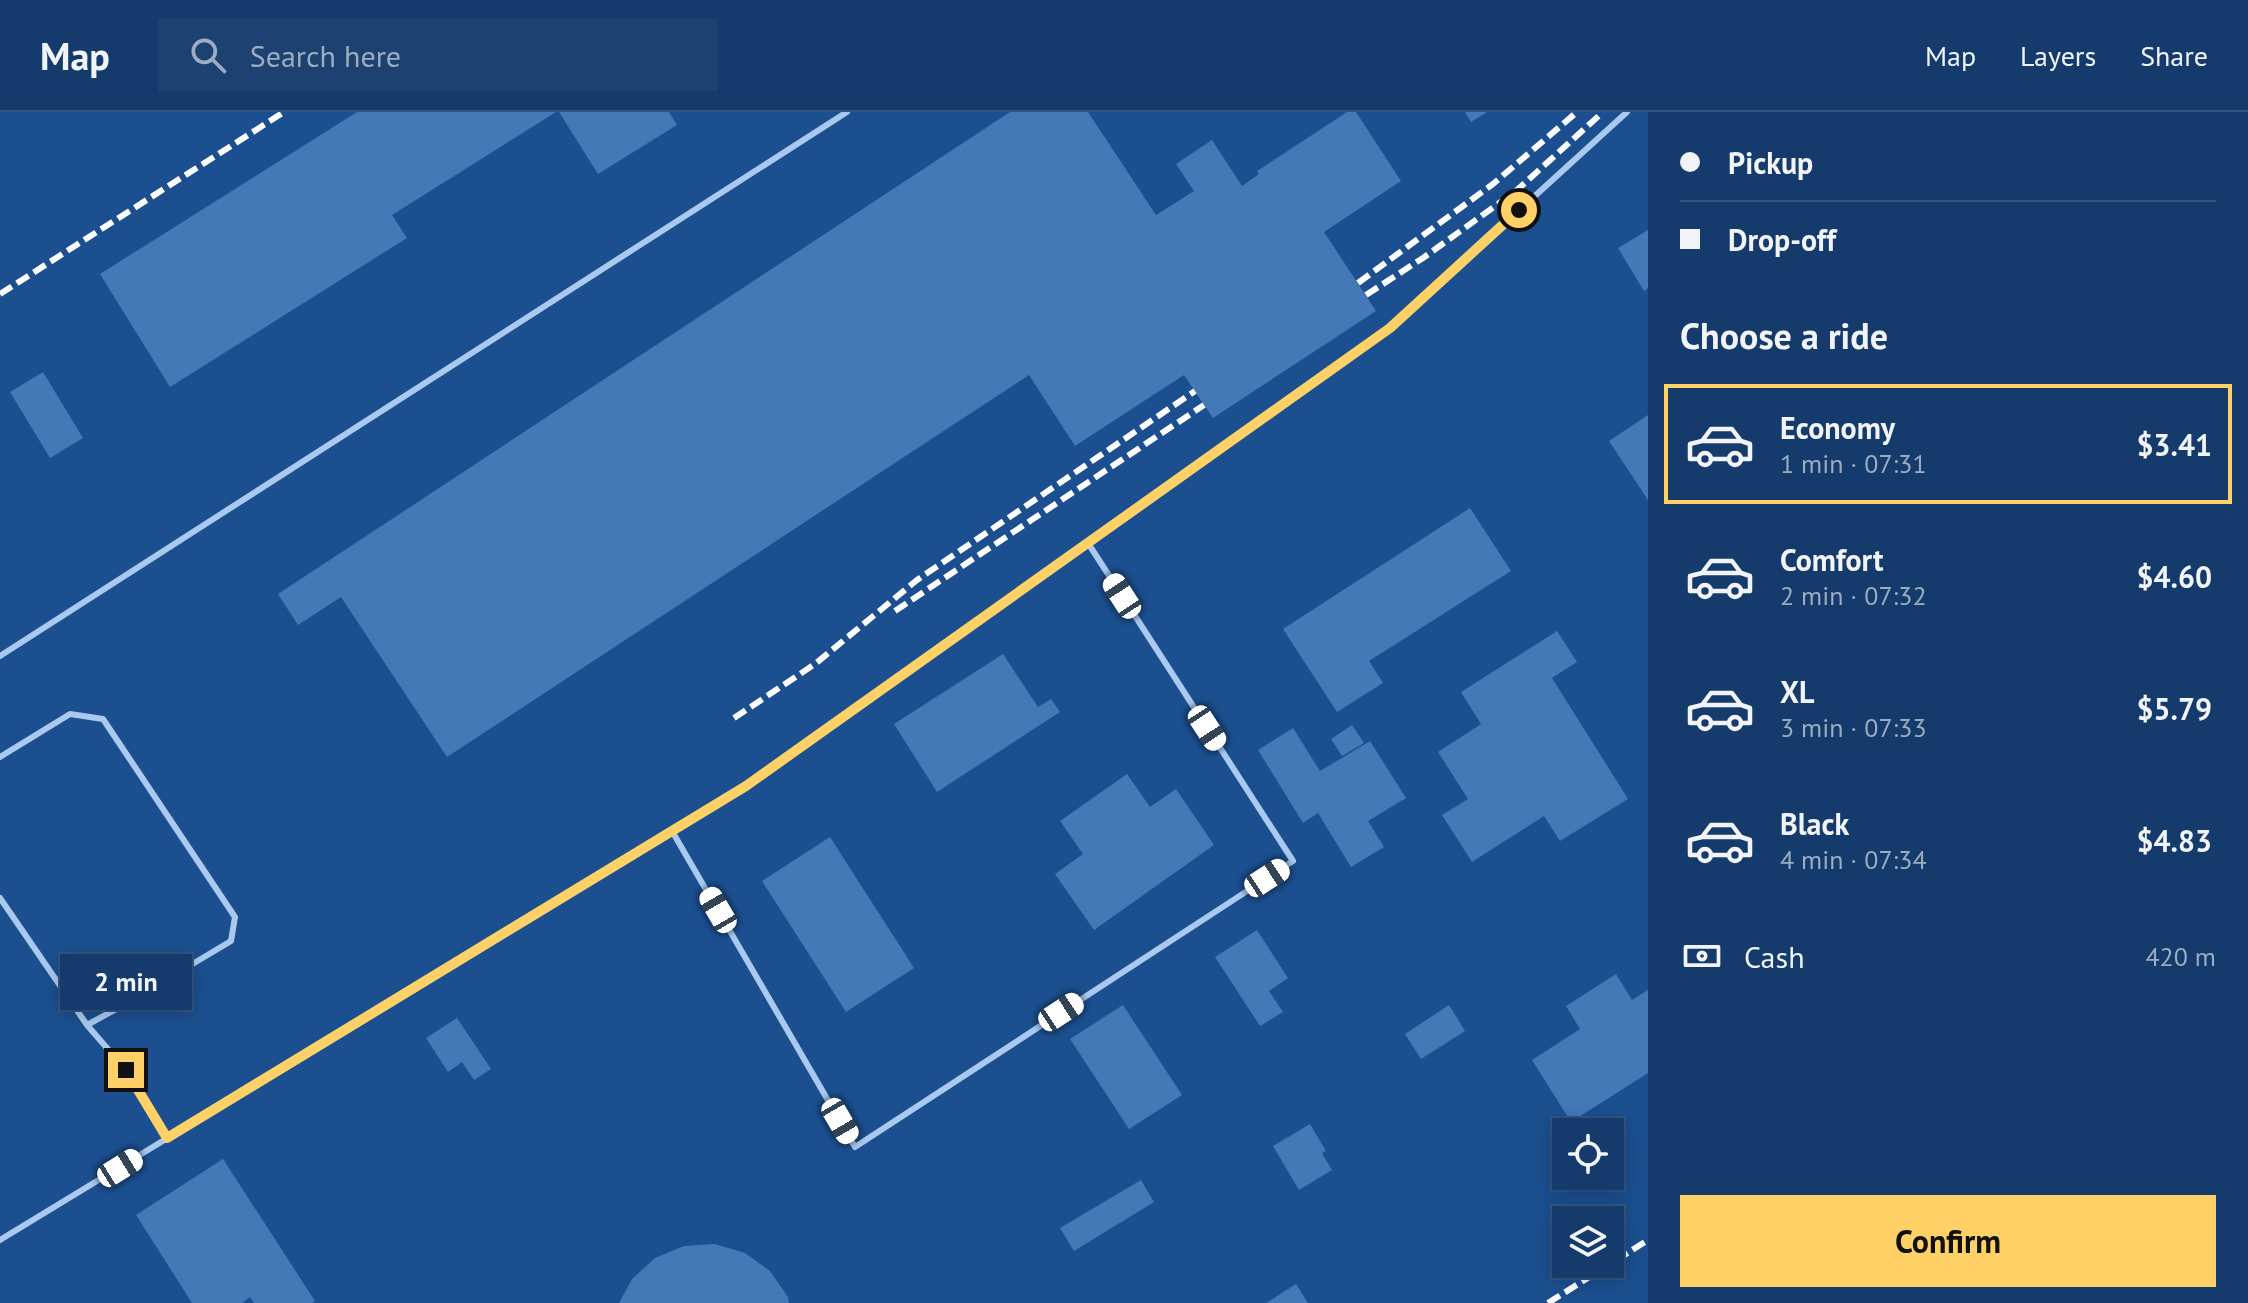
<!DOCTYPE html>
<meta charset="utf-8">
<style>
:root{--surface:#143b6b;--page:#1d4271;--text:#f1f3f6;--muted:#9dadc1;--line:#33557e;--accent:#ffd166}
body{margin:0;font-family:"PT Sans",sans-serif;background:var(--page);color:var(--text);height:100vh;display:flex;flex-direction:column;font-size:30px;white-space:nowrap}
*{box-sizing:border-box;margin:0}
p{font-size:26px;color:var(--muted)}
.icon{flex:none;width:44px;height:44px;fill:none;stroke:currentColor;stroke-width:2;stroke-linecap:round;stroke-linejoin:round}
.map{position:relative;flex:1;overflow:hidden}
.drawer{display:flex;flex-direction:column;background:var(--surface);width:600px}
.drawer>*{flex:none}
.guide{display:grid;align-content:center;height:176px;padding:0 32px;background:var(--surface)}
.tools{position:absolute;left:1552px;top:1006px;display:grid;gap:16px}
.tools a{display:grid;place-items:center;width:72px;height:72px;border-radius:0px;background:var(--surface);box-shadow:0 4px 20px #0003,0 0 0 2px var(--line);font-size:40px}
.end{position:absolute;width:36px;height:36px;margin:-18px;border:10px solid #ffd166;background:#111;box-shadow:0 0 0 4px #111}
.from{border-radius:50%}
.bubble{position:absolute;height:56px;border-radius:0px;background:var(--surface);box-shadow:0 4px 20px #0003,0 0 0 2px var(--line);font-size:26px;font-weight:800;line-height:56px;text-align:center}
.car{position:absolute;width:24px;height:48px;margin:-24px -12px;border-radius:10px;box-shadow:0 0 6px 2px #0007;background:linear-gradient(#fff 24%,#345 0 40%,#fff 0 76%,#345 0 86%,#fff 0)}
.guide b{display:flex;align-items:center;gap:28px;height:76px;font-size:30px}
.guide b+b{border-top:2px solid var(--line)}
.guide i{width:20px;height:20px;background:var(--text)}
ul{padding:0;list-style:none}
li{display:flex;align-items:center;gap:24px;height:120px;margin:0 16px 12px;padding:0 16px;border:4px solid transparent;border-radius:0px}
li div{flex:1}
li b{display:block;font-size:30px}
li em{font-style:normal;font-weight:800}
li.active{border-color:var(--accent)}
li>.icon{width:72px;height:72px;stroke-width:1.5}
h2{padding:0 32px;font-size:36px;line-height:96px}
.pay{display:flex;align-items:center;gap:20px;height:88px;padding:0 32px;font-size:30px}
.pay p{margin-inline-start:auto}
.primary-button{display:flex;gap:16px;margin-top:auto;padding:16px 32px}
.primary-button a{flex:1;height:92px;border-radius:0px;background:var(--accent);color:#111;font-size:32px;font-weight:800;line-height:92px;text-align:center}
header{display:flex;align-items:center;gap:48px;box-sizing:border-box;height:112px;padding:0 40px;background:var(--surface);border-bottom:2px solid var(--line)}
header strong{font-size:38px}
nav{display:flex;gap:44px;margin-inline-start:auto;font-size:28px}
.search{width:560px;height:72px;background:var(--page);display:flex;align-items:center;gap:20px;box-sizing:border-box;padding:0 28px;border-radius:0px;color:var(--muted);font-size:30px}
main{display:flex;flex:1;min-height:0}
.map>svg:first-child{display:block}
.building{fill:#4478b7}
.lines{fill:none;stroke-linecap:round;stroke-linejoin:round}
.lane{stroke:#a9c9ee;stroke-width:6}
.rail{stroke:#fff;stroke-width:6;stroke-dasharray:14 6;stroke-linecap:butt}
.route{stroke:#ffd166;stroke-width:10}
</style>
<header>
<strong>Map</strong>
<div class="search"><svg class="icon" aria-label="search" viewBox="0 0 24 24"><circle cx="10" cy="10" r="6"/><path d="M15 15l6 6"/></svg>Search here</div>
<nav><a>Map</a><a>Layers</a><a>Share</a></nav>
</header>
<main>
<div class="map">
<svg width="1648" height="1191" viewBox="0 0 1648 1191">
<rect width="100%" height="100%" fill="#1b4f8f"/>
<path class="building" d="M 357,0 L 556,0 L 392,103 L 407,126 L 170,275 L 100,162 Z
M 559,0 L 669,0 L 677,13 L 598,62 Z
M 1010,0 L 1088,0 L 1156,103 L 1194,79 L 1176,52 L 1212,28 L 1242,74 L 1259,62 L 1257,59 L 1347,0 L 1356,0 L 1401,69 L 1324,120 L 1376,199 L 1213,306 L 1184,263 L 1075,334 L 1029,263 L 447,645 L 341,485 L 298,513 L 278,482 Z
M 1465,0 L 1487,0 L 1471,10 Z
M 1648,118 L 1648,176 L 1644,179 L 1618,136 Z
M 43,260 L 83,326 L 50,346 L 10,280 Z
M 1648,303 L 1648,388 L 1609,329 Z
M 1470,396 L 1511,459 L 1369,549 L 1383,571 L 1337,600 L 1283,517 Z
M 1557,519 L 1577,550 L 1552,566 L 1628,687 L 1560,729 L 1544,704 L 1472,750 L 1442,703 L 1468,687 L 1438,640 L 1481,612 L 1461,580 Z
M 1003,542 L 1038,595 L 1051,587 L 1060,600 L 937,680 L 894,612 Z
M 1352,613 L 1364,631 L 1342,644 L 1331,627 Z
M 1293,616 L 1320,659 L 1370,629 L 1406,686 L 1368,709 L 1384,735 L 1351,755 L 1318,701 L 1303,711 L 1258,638 Z
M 1127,662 L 1150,695 L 1176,677 L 1214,733 L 1094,818 L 1055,762 L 1083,742 L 1060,709 Z
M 830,725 L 914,856 L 846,900 L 762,769 Z
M 1257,818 L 1288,866 L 1269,879 L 1283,900 L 1260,914 L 1215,845 Z
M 1616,862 L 1632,888 L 1648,878 L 1648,961 L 1571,1010 L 1532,948 L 1580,917 L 1566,894 Z
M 1123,893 L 1182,983 L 1129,1017 L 1070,927 Z
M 1449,893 L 1465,919 L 1421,947 L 1405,922 Z
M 457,906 L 491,957 L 474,968 L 462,950 L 448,960 L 426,926 Z
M 1310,1012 L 1326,1039 L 1322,1041 L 1332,1058 L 1299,1078 L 1273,1034 Z
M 223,1047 L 315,1189 L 312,1191 L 254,1191 L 250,1185 L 242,1191 L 192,1191 L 136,1103 Z
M 1141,1068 L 1154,1090 L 1074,1139 L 1060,1116 Z
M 715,1132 L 745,1141 L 770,1159 L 788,1185 L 789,1191 L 619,1191 L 632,1167 L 655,1146 L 684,1134 Z
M 1296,1172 L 1308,1191 L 1266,1191 Z"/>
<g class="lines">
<path class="lane" d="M 0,544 L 847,0
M 0,645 L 70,602 L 103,607 L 235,805 L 231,829 L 129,890 L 87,913
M 672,719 L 855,1035 L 1293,749 L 1088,431
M 0,786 L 87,913 L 126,958 L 167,1026
M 0,1128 L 746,674 L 1390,216 L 1627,0"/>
<path class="rail" d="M 1358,171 L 1493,72 L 1577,0
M 0,182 L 284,0
M 1366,183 L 1423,146 L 1516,79 L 1603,0
M 895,499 L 1204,293
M 734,606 L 815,552 L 917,468 L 1195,279
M 1548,1191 L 1648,1128"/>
</g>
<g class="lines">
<path class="route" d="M 126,958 L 167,1026 L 746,674 L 1390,216 L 1519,98"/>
</g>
</svg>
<div class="tools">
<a><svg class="icon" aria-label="locate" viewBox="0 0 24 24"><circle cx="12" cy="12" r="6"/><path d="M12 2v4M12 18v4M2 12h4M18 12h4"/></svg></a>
<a><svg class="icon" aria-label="layers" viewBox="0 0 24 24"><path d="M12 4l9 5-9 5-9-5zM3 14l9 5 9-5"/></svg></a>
</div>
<i class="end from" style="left:1519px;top:98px"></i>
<i class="end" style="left:126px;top:958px"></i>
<div class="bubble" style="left:60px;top:842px;width:132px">2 min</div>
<i class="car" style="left:1122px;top:484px;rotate:327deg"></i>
<i class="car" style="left:1207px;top:616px;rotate:147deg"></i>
<i class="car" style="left:1267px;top:766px;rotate:57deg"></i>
<i class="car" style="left:718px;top:798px;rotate:330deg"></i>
<i class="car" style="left:1061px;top:900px;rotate:57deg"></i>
<i class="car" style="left:840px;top:1009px;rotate:150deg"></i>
<i class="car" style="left:120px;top:1056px;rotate:58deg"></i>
</div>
<section class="drawer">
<div class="guide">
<b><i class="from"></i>Pickup</b>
<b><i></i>Drop-off</b>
</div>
<h2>Choose a ride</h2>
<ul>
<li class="active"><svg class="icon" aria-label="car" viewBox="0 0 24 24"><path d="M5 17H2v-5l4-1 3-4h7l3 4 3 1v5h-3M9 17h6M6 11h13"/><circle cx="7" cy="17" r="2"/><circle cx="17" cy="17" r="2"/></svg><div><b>Economy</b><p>1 min · 07:31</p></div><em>$3.41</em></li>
<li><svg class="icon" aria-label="car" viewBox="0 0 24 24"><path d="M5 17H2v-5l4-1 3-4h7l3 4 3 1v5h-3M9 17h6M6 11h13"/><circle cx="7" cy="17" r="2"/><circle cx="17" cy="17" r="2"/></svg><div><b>Comfort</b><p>2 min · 07:32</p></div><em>$4.60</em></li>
<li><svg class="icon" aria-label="car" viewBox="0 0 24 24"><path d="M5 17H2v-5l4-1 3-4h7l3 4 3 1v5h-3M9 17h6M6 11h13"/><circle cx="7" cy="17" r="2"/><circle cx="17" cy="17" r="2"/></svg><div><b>XL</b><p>3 min · 07:33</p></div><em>$5.79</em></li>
<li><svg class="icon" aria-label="car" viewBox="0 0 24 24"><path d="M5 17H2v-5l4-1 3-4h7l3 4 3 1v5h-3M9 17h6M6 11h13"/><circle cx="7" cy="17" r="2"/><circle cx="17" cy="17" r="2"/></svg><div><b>Black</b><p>4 min · 07:34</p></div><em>$4.83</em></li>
</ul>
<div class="pay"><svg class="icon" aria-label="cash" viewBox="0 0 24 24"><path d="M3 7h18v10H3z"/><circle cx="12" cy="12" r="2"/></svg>Cash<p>420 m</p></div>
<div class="primary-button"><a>Confirm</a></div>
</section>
</main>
